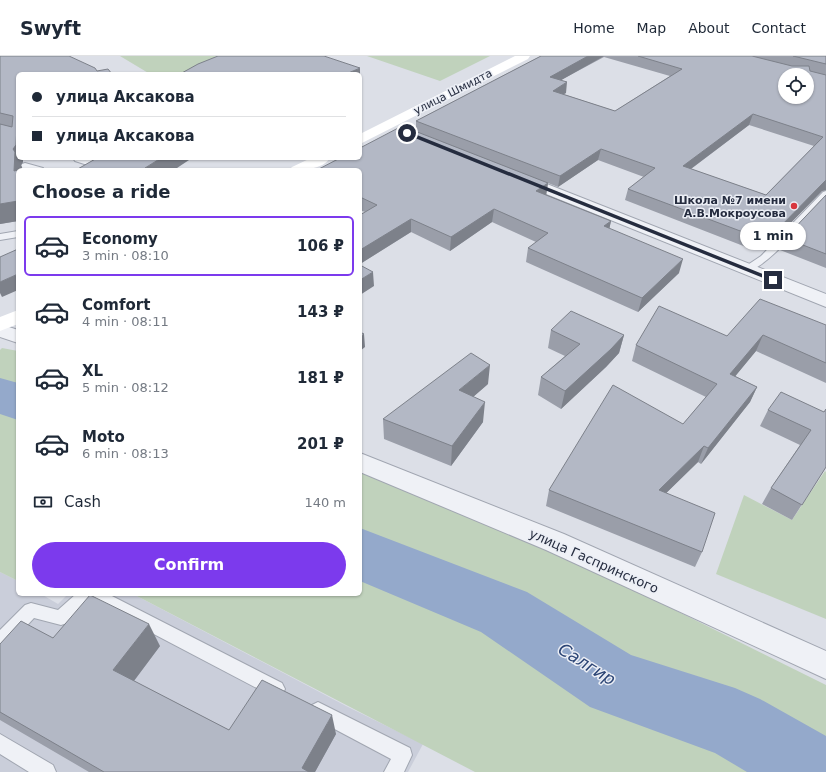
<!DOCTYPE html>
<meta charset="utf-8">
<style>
:root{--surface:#fff;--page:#f6f6f7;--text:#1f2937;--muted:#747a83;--line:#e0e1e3;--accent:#7c3aed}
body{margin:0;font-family:"DejaVu Sans",sans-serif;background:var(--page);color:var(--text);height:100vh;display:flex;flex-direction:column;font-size:15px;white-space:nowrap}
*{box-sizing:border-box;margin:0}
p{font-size:13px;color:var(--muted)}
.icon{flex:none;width:22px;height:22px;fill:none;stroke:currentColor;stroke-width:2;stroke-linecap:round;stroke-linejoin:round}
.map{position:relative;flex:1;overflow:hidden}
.panel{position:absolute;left:16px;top:112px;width:346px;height:428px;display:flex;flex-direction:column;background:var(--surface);border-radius:6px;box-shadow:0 1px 3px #0004}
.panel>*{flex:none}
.top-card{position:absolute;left:16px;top:16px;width:346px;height:88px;border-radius:6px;box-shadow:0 1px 3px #0004;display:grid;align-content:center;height:88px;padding:0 16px;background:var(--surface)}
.buttons{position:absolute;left:778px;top:12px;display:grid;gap:8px}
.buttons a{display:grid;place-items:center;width:36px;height:36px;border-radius:50%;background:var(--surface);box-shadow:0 1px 3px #0004;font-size:20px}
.end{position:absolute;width:18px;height:18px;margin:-9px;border:5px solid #252c3f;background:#fff;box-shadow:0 0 0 2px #fff}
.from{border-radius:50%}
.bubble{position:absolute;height:28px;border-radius:14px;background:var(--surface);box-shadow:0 1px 3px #0004;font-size:13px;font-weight:700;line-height:28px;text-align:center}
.top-card b{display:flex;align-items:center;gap:14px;height:38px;font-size:15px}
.top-card b+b{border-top:1px solid var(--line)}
.top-card i{width:10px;height:10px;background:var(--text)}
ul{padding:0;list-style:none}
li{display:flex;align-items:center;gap:12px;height:60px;margin:0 8px 6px;padding:0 8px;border:2px solid transparent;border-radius:6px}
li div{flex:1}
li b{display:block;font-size:15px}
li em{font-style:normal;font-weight:700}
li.on{border-color:var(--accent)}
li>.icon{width:36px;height:36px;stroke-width:1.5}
h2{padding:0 16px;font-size:18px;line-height:48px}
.pay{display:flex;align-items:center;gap:10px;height:44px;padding:0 16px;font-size:15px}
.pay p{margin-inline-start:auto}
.cta{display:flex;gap:8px;margin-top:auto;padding:8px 16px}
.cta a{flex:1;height:46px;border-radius:24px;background:var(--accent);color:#fff;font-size:16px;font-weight:700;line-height:46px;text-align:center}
header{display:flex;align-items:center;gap:24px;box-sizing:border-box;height:56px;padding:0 20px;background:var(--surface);border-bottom:1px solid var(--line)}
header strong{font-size:19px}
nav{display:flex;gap:22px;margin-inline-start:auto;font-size:14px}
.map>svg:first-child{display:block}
.built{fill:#caceda}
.green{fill:#c0d2bc}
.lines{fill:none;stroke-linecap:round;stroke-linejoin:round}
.river{fill:#94a9cb;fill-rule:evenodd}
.service-casing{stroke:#a1a6b1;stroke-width:2}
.minor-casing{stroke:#a1a6b1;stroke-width:2}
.service{fill:#eff1f6;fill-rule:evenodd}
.minor{fill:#eff1f6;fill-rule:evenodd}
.secondary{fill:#fff;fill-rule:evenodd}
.wall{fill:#9a9ea9;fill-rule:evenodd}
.shaded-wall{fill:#7d818a}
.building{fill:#b3b8c5;stroke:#7d818a;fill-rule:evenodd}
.route{fill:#252c3f}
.poi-dot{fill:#d8363e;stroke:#ebeef5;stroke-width:1.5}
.labels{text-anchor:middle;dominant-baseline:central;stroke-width:3;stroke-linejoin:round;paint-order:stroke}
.far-street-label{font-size:11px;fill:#252c3f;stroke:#ebeef5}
.far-poi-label{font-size:11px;font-weight:bold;fill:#252c3f;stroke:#ebeef5;text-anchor:end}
.street-label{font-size:13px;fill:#252c3f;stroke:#ebeef5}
.near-water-label{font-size:17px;font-style:italic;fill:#2c4575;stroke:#ebeef5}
</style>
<header>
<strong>Swyft</strong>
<nav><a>Home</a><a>Map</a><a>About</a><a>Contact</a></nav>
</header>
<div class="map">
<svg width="826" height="716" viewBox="0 0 826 716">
<rect width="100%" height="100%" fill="#dcdfe7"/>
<path class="built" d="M 0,516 L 18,525 L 18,538 L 41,538 L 58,548 L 68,538 L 133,538 L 346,650 L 423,688 L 408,716 L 0,716 Z"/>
<path class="green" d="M 120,0 L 288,0 L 243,18 L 150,18 Z
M 367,0 L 490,0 L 440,25 Z
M 2,292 L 18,295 L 18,525 L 0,516 L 0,294 Z
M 825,415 L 826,416 L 826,563 L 716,518 L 744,439 L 792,464 Z
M 360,416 L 536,485 L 826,629 L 826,716 L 475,716 L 133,538 L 360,538 Z"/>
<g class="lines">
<path class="river" d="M 0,322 L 18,327 L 18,364 L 0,358 Z
M 360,472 L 527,536 L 631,599 L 735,632 L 760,643 L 826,680 L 826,716 L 747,716 L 715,697 L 590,651 L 481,576 L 360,525 Z"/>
<defs>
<path id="service" d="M 25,107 L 43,112 L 44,114 L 30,114 L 22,112 L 21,110 L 22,108 Z
M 826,135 L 826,143 C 813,157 760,220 743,216 L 742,214 L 743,212 L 761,200 L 823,136 Z
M 18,175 L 18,181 L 0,184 L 0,178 Z
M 76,538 L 108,538 L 282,627 L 285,633 L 282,639 L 276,642 L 270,639 L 91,545 L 67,567 L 61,569 L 34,562 L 6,592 L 0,594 L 0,574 L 25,549 L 31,547 L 58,554 Z
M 318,646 L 410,692 L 412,699 L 404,716 L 384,716 L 391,703 L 312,661 L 309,655 L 312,649 Z
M 0,678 L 53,709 L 56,716 L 29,716 L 0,698 Z"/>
<path id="minor" d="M 73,102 L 95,102 L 124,111 L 127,114 L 103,114 L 75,105 Z
M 519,117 L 826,238 L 826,251 L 514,125 L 511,122 L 514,119 Z
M 0,268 L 18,274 L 18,287 L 0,281 Z
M 360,397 L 564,478 L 826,595 L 826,623 L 546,494 L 360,416 Z"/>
</defs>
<use href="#service" class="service-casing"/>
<use href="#minor" class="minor-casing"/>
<use href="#service" class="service"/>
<use href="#minor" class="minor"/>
<path class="secondary" d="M 515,0 L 530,0 L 528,3 L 360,88 L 360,78 Z
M 311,102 L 330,102 C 322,114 303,114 289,114 L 292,111 Z
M 18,254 L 18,268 L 0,275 L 0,261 Z"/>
</g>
<path class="wall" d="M 0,0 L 112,18 L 18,18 L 18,102 L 23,106 L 21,109 L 23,114 L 18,114 L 18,165 L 0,168 Z
M 541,0 L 826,0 L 826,134 L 822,135 L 768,190 L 753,184 L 746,191 L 625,144 L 628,133 L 644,121 L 598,104 L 558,131 L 548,127 L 546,139 L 611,165 L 609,173 L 679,217 L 638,256 L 526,206 L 528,192 L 536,186 L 492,166 L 450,195 L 411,176 L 360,208 L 360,159 L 365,156 L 360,154 L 360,114 L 416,75 L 416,65 ZM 604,1 L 670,20 L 615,55 L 563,38 L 566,37 L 561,24 ZM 749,69 L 814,90 L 766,139 L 691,113 Z
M 826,139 L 826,212 L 780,194 L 785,182 Z
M 826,269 L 826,327 L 756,295 L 735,320 L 757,331 L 750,346 L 701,408 L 698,406 L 666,437 L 702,496 L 695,511 L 546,450 L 549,434 L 683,368 L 706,341 L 632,305 L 636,289 L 727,280 Z
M 551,274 L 624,279 L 619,297 L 606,311 L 561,353 L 538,339 L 541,321 L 565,300 L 548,292 Z
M 488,328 L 473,341 L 483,366 L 451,410 L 384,383 L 383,363 Z
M 768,354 L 824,356 L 826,411 L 792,464 L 762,448 L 771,432 L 800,389 L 760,370 Z
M 53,582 L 160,590 L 134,625 L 229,674 L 336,678 L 315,716 L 89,716 L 0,664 L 0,588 Z"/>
<path class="shaded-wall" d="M 588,0 L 604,0 L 549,31 L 550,21 Z
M 360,12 L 360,18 L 346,18 Z
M 567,26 L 566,37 L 551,45 L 553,35 Z
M 18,52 L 18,102 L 23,102 L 23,106 L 21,109 L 23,114 L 18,114 L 18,123 L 14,115 L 13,93 Z
M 753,58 L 749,69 L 680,121 L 683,110 Z
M 601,93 L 598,104 L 558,131 L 560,120 Z
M 161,102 L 192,102 L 174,114 L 146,114 L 145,112 Z
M 826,124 L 826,134 L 822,135 L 768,190 L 773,178 Z
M 548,127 L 546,140 L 536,135 Z
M 18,145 L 18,165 L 0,168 L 0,148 Z
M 494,153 L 492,166 L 450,195 L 451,181 Z
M 411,163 L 411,176 L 360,208 L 360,194 Z
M 611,165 L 608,179 L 604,170 Z
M 758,172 L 753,184 L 746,191 L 751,179 Z
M 683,203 L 679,217 L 638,256 L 642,242 Z
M 373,216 L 374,230 L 360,239 L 360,224 Z
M 18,218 L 18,234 L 2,241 L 0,237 L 0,226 Z
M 364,278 L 365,291 L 360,295 L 360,281 Z
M 624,279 L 619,297 L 606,311 L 561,353 L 565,335 Z
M 763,279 L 756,295 L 724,334 L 730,318 Z
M 490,309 L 488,328 L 458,354 L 459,334 Z
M 757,331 L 750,346 L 701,408 L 708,392 Z
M 485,346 L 483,366 L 451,410 L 452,390 Z
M 704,390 L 698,406 L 653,450 L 659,434 Z
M 149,568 L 160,590 L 127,634 L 113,614 Z
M 332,659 L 336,678 L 315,716 L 303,716 L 302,712 Z"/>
<path class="building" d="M 0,0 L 69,0 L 95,12 L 97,15 L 108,13 L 112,18 L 18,18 L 18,52 L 16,89 L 13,93 L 15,96 L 14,115 L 18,114 L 18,145 L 0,148 L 0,68 L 12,71 L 13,60 L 0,57 Z
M 218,0 L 324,0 L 360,12 L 346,18 L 180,18 L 198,8 Z
M 541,0 L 588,0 L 550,21 L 567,26 L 553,35 L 615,55 L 682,13 L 638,0 L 752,0 L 792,10 L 809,10 L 810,15 L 826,19 L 826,124 L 773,178 L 758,172 L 751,179 L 628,133 L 655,112 L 601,93 L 560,120 L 416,65 ZM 785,19 L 807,19 L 807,41 L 785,41 ZM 753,58 L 823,81 L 766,139 L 683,110 Z
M 793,0 L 826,0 L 826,8 Z
M 402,70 L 548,127 L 536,135 L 611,165 L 604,170 L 683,203 L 642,242 L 528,192 L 548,177 L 494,153 L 451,181 L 411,163 L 360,194 L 360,159 L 377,149 L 360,141 L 360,114 L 317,114 L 340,102 L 360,102 L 360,92 Z
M 97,102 L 161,102 L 145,112 L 153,114 L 76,114 Z
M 826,139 L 826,198 L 785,182 Z
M 18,193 L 18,218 L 0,226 L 0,201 Z
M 360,209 L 373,216 L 360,224 Z
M 760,243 L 826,269 L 826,307 L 763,279 L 730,318 L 757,331 L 708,392 L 704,390 L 659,434 L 715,457 L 702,496 L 549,434 L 613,329 L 683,368 L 717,328 L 636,289 L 659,250 L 727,280 Z
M 571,255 L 624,279 L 611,293 L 565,335 L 541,321 L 580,288 L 551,274 Z
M 360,276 L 364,278 L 360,281 Z
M 471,297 L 490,309 L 459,334 L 485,346 L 452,390 L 383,363 Z
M 781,336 L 824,356 L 826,353 L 826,411 L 802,449 L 771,432 L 811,374 L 768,354 Z
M 90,539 L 149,568 L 113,614 L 229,674 L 262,624 L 332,659 L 302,712 L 309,716 L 104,716 L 0,656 L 0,588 L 21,565 L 53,582 Z"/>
<path class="route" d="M 407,75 L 775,223 L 776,224 L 771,225 L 405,78 Z"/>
<circle class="poi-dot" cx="794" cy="150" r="4"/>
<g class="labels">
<g class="far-street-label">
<text transform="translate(453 36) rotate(-27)">улица Шмидта</text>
</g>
<g class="far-poi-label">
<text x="786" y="144">Школа №7 имени<tspan x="786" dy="13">А.В.Мокроусова</tspan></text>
</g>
<g class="street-label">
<text transform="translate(594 505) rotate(24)">улица Гаспринского</text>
</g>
<g class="near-water-label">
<text transform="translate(587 608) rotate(32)">Салгир</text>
</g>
</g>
</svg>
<div class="buttons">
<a><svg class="icon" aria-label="locate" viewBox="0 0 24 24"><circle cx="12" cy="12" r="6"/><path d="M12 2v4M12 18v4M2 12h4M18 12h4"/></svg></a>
</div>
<i class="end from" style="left:407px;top:77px"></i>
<i class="end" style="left:773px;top:224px"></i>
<div class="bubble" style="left:740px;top:166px;width:66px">1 min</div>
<div class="top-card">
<b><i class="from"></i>улица Аксакова</b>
<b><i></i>улица Аксакова</b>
</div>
<section class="panel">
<h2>Choose a ride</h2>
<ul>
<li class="on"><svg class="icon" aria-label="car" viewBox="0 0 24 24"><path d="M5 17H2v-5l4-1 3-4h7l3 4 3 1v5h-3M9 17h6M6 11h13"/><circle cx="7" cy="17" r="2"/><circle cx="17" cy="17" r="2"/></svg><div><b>Economy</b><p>3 min · 08:10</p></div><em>106 ₽</em></li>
<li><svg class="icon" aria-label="car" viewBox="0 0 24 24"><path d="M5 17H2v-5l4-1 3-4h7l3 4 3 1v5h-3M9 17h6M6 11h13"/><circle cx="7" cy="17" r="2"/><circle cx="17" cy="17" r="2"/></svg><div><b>Comfort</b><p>4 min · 08:11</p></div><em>143 ₽</em></li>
<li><svg class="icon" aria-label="car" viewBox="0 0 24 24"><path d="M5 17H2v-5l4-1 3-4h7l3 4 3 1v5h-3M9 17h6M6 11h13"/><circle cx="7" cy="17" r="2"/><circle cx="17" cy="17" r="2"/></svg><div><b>XL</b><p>5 min · 08:12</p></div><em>181 ₽</em></li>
<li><svg class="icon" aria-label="car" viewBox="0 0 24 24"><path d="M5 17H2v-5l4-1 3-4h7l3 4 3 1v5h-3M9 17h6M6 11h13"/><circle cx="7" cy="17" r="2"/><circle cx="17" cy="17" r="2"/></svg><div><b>Moto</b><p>6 min · 08:13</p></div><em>201 ₽</em></li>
</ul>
<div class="pay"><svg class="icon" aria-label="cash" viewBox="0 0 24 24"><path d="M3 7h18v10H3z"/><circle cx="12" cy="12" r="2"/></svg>Cash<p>140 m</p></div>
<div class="cta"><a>Confirm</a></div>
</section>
</div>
